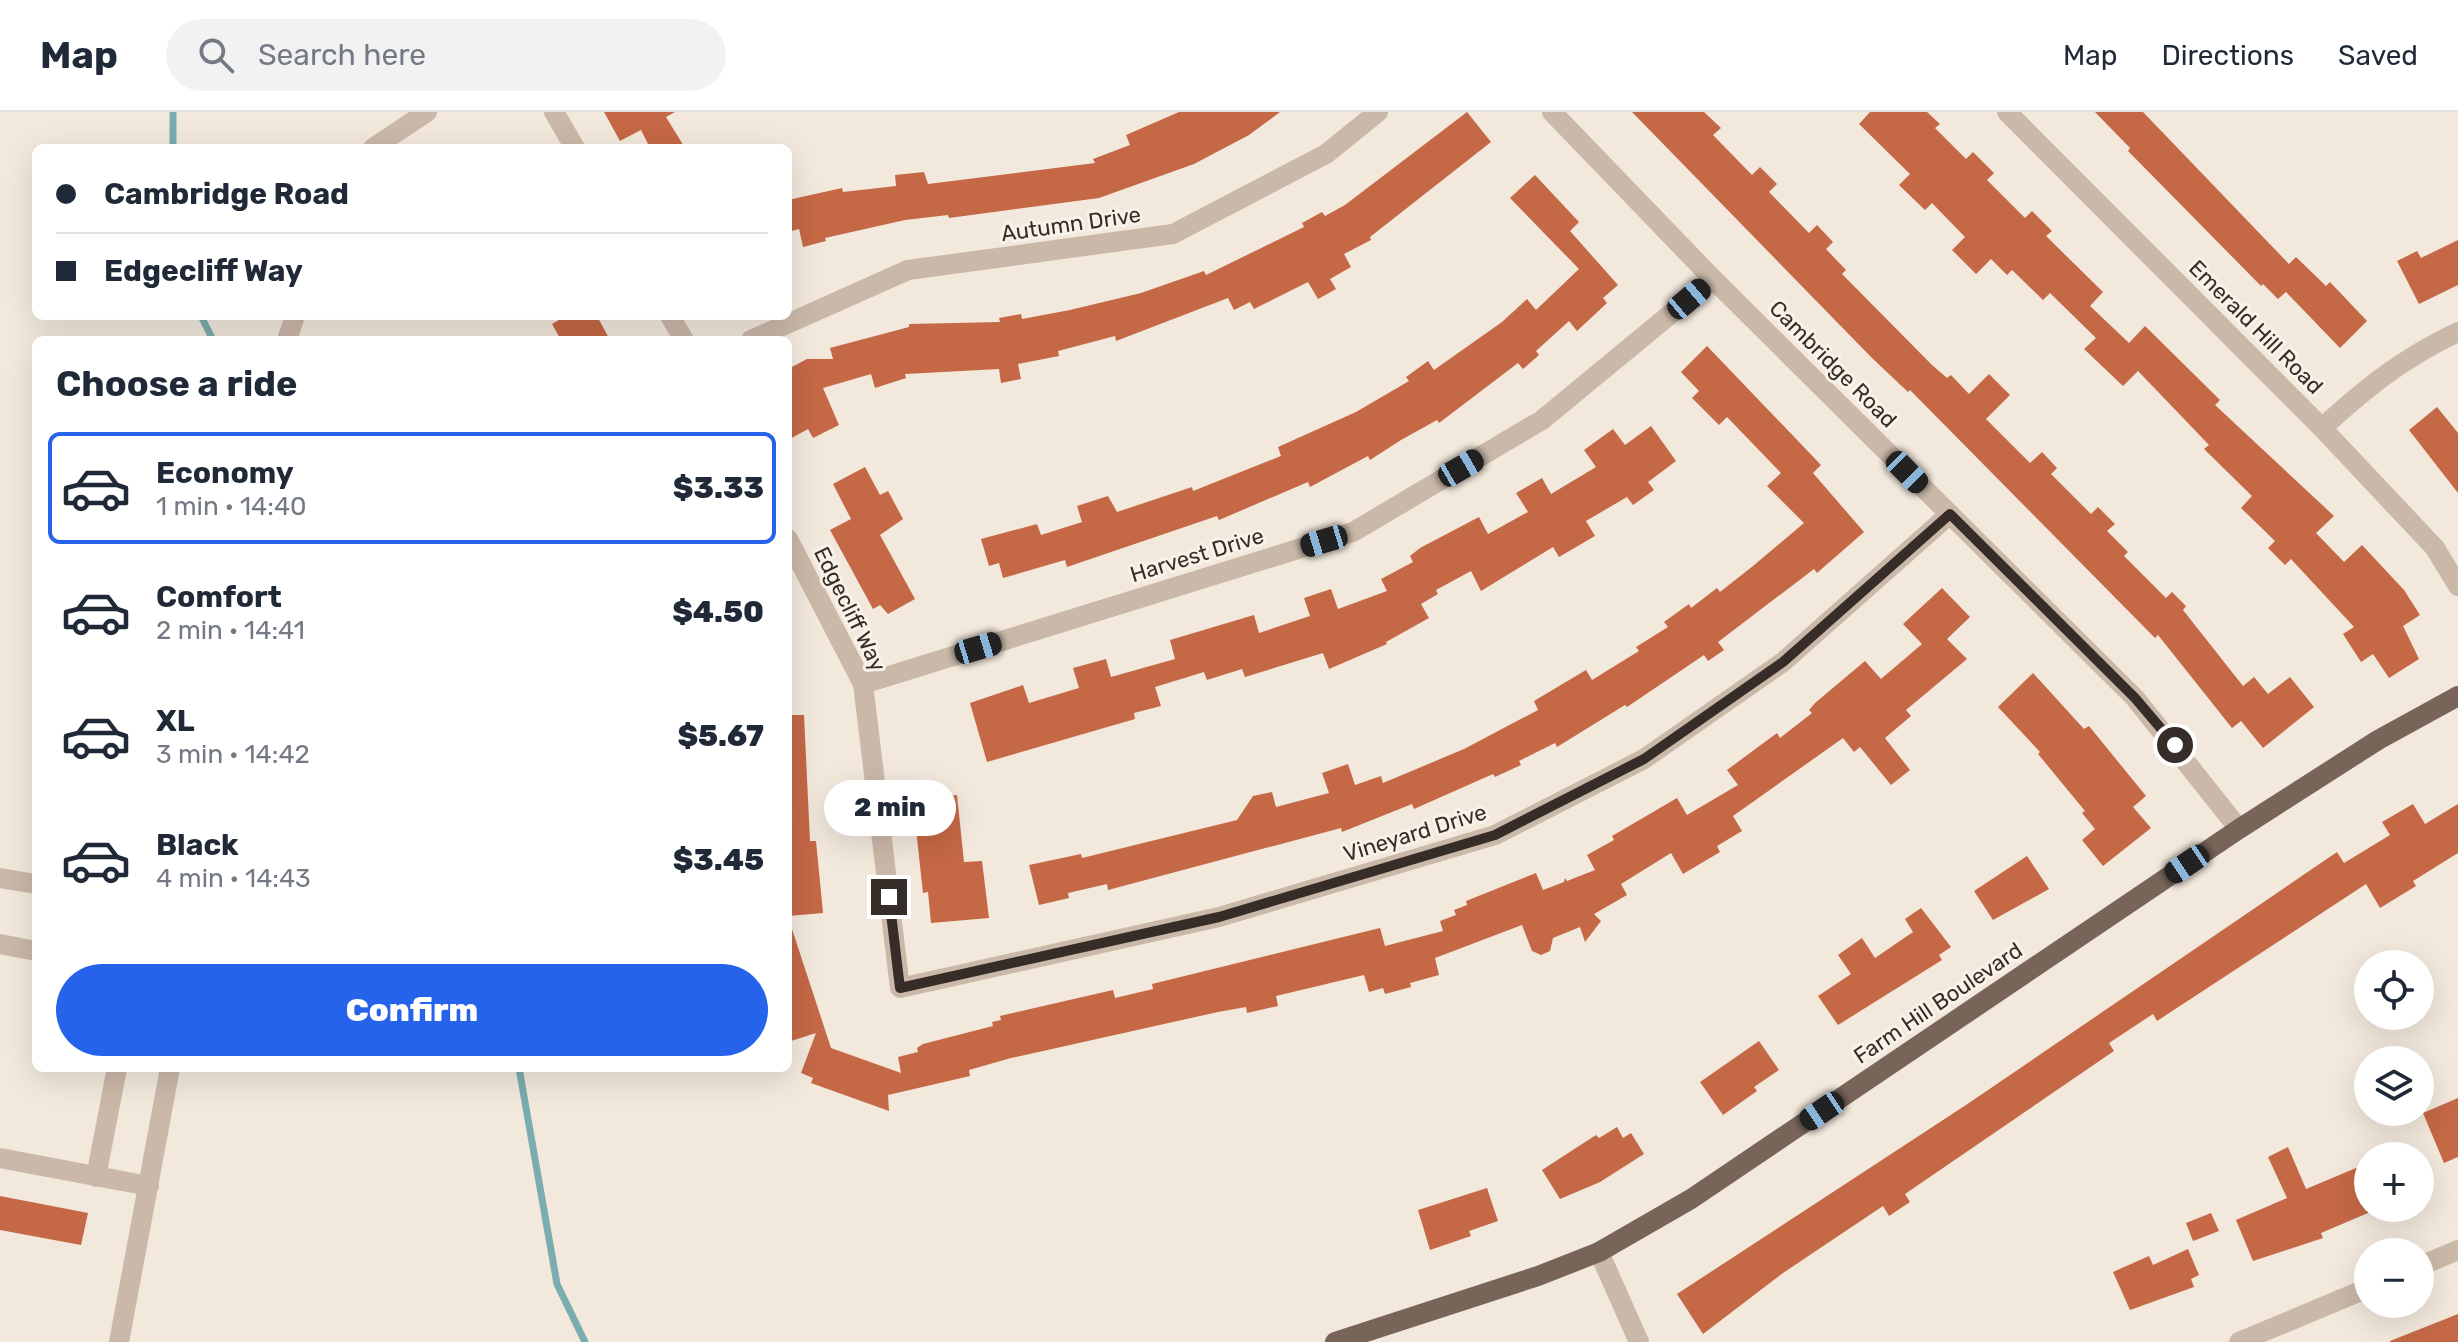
<!DOCTYPE html>
<meta charset="utf-8">
<style>
:root{--surface:#fff;--page:#f2f2f3;--text:#1f2937;--muted:#747a83;--line:#e0e1e3;--accent:#2563eb}
body{margin:0;font-family:Rubik,sans-serif;background:var(--page);color:var(--text);height:100vh;display:flex;flex-direction:column;font-size:30px;white-space:nowrap}
*{box-sizing:border-box;margin:0}
p{font-size:26px;color:var(--muted)}
.icon{flex:none;width:44px;height:44px;fill:none;stroke:currentColor;stroke-width:2;stroke-linecap:round;stroke-linejoin:round}
.map{position:relative;flex:1;overflow:hidden}
.sheet{position:absolute;left:32px;top:224px;width:760px;height:736px;display:flex;flex-direction:column;background:var(--surface);border-radius:12px;box-shadow:0 8px 32px #0002}
.sheet>*{flex:none}
.banner{position:absolute;left:32px;top:32px;width:760px;height:176px;border-radius:12px;box-shadow:0 8px 32px #0002;display:grid;align-content:center;height:176px;padding:0 24px;background:var(--surface)}
.controls{position:absolute;left:2354px;top:838px;display:grid;gap:16px}
.controls a{display:grid;place-items:center;width:80px;height:80px;border-radius:50%;background:var(--surface);box-shadow:0 8px 32px #0002;font-size:40px}
.end{position:absolute;width:36px;height:36px;margin:-18px;border:10px solid #372d28;background:#fff;box-shadow:0 0 0 4px #fff}
.from{border-radius:50%}
.bubble{position:absolute;height:56px;border-radius:28px;background:var(--surface);box-shadow:0 8px 32px #0002;font-size:26px;font-weight:800;line-height:56px;text-align:center}
.car{position:absolute;width:24px;height:48px;margin:-24px -12px;border-radius:10px;box-shadow:0 0 6px 2px #0007;background:linear-gradient(#222 24%,#8ab4d8 0 40%,#222 0 76%,#8ab4d8 0 86%,#222 0)}
.banner b{display:flex;align-items:center;gap:28px;height:76px;font-size:30px}
.banner b+b{border-top:2px solid var(--line)}
.banner i{width:20px;height:20px;background:var(--text)}
ul{padding:0;list-style:none}
li{display:flex;align-items:center;gap:24px;height:112px;margin:0 16px 12px;padding:0 8px;border:4px solid transparent;border-radius:12px}
li div{flex:1}
li b{display:block;font-size:30px}
li em{font-style:normal;font-weight:800}
li.selected{border-color:var(--accent)}
li>.icon{width:72px;height:72px;stroke-width:1.5}
h2{padding:0 24px;font-size:36px;line-height:96px}
.button{display:flex;gap:16px;margin-top:auto;padding:16px 24px}
.button a{flex:1;height:92px;border-radius:48px;background:var(--accent);color:#fff;font-size:32px;font-weight:800;line-height:92px;text-align:center}
header{display:flex;align-items:center;gap:48px;box-sizing:border-box;height:112px;padding:0 40px;background:var(--surface);border-bottom:2px solid var(--line)}
header strong{font-size:38px}
nav{display:flex;gap:44px;margin-inline-start:auto;font-size:28px}
.search{width:560px;height:72px;background:var(--page);display:flex;align-items:center;gap:20px;box-sizing:border-box;padding:0 28px;border-radius:44px;color:var(--muted);font-size:30px}
.map>svg:first-child{display:block}
.lines{fill:none;stroke-linecap:round;stroke-linejoin:round}
.stream{stroke:#7bacaf;stroke-width:7}
.building{fill:#c56846}
.minor{stroke:#cab8a8;stroke-width:20}
.major{stroke:#786459;stroke-width:20}
.route{stroke:#372d28;stroke-width:10}
.labels{text-anchor:middle;dominant-baseline:central;stroke-width:6;stroke-linejoin:round;paint-order:stroke}
.street-label{font-size:22px;fill:#372d28;stroke:#f9f2e8}
</style>
<header>
<strong>Map</strong>
<div class="search"><svg class="icon" aria-label="search" viewBox="0 0 24 24"><circle cx="10" cy="10" r="6"/><path d="M15 15l6 6"/></svg>Search here</div>
<nav><a>Map</a><a>Directions</a><a>Saved</a></nav>
</header>
<div class="map">
<svg width="2458" height="1230" viewBox="0 0 2458 1230">
<rect width="100%" height="100%" fill="#f2e8dc"/>
<g class="lines">
<path class="stream" d="M 173,0 L 173,36
M 201,204 L 213,228
M 519,956 L 557,1172 L 585,1230"/>
</g>
<path class="building" d="M 604,0 L 675,0 L 666,5 L 685,36 L 650,36 L 641,18 L 620,29 Z
M 1179,0 L 1280,0 L 1249,23 L 1194,52 L 1099,86 L 949,106 L 948,103 L 905,108 L 825,126 L 826,129 L 803,135 L 799,117 L 788,120 L 788,88 L 842,76 L 843,80 L 896,74 L 895,63 L 924,60 L 928,72 L 1095,51 L 1093,47 L 1130,33 L 1126,23 Z
M 1467,0 L 1491,30 L 1370,125 L 1371,128 L 1344,142 L 1351,155 L 1330,167 L 1336,177 L 1318,187 L 1308,170 L 1254,197 L 1250,190 L 1234,198 L 1228,186 L 1116,229 L 1115,224 L 1058,239 L 1059,244 L 1018,252 L 1021,267 L 1001,271 L 999,257 L 905,262 L 906,266 L 875,276 L 871,262 L 823,276 L 839,313 L 813,326 L 808,317 L 788,328 L 788,257 L 807,247 L 833,247 L 830,236 L 909,215 L 909,212 L 1000,210 L 999,206 L 1021,202 L 1022,207 L 1070,198 L 1141,181 L 1204,159 L 1206,163 L 1304,115 L 1302,111 L 1322,100 L 1325,104 L 1345,93 Z
M 1632,0 L 1704,0 L 1721,16 L 1713,23 L 1752,63 L 1760,55 L 1777,72 L 1769,80 L 1809,121 L 1817,113 L 1833,130 L 1826,137 L 1846,158 L 1842,162 L 1932,253 L 1947,266 L 1951,263 L 1969,282 L 1989,262 L 2010,283 L 1986,307 L 2030,351 L 2042,340 L 2057,356 L 2051,362 L 2091,402 L 2098,395 L 2115,412 L 2107,419 L 2128,440 L 2124,444 L 2166,486 L 2172,480 L 2186,494 L 2183,498 L 2243,574 L 2254,565 L 2268,582 L 2290,565 L 2314,595 L 2263,636 L 2241,609 L 2232,616 L 2158,523 L 2155,526 L 1910,278 L 1908,280 L 1872,246 Z
M 1870,0 L 1927,0 L 1940,12 L 1935,16 L 1966,47 L 1973,40 L 1994,61 L 1987,68 L 2025,106 L 2032,99 L 2052,119 L 2046,124 L 2103,180 L 2090,194 L 2129,231 L 2145,214 L 2220,288 L 2215,293 L 2334,404 L 2316,421 L 2344,450 L 2362,433 L 2404,478 L 2420,503 L 2403,514 L 2419,547 L 2389,566 L 2373,542 L 2361,550 L 2343,522 L 2354,515 L 2291,447 L 2285,453 L 2268,436 L 2275,429 L 2241,396 L 2252,384 L 2204,337 L 2209,333 L 2138,259 L 2123,274 L 2084,237 L 2096,226 L 2050,181 L 2043,188 L 2012,158 L 2007,163 L 1991,147 L 1976,162 L 1952,138 L 1965,125 L 1932,91 L 1925,98 L 1899,73 L 1910,62 L 1859,12 Z
M 2095,0 L 2143,0 L 2289,152 L 2296,145 L 2326,174 L 2330,170 L 2367,209 L 2340,236 L 2286,180 L 2278,187 L 2263,172 L 2261,174 L 2128,39 L 2130,36 Z
M 1535,63 L 1579,110 L 1570,119 L 1618,173 L 1603,186 L 1607,191 L 1577,219 L 1569,209 L 1536,239 L 1539,243 L 1523,257 L 1518,251 L 1439,311 L 1437,308 L 1401,328 L 1370,348 L 1368,344 L 1310,375 L 1308,370 L 1219,408 L 1217,404 L 1067,455 L 1065,448 L 1003,466 L 999,451 L 989,454 L 981,427 L 1037,412 L 1041,423 L 1082,410 L 1077,394 L 1108,384 L 1117,400 L 1192,375 L 1193,379 L 1281,344 L 1278,335 L 1356,300 L 1409,269 L 1406,265 L 1428,249 L 1434,258 L 1502,210 L 1527,187 L 1536,198 L 1579,157 L 1510,86 Z
M 2458,128 L 2458,173 L 2419,192 L 2397,149 L 2417,139 L 2421,146 Z
M 566,204 L 597,204 L 610,228 L 561,228 L 552,212 Z
M 1707,234 L 1821,353 L 1813,361 L 1864,420 L 1817,461 L 1814,457 L 1718,530 L 1724,538 L 1708,549 L 1704,543 L 1627,595 L 1625,593 L 1557,635 L 1555,631 L 1519,649 L 1521,653 L 1495,665 L 1493,662 L 1414,697 L 1412,692 L 1342,720 L 1341,716 L 1108,778 L 1107,772 L 1068,781 L 1069,786 L 1039,793 L 1029,753 L 1081,742 L 1082,746 L 1237,708 L 1253,684 L 1272,680 L 1276,695 L 1329,681 L 1322,661 L 1348,652 L 1355,673 L 1381,664 L 1383,671 L 1464,637 L 1538,598 L 1534,589 L 1586,558 L 1592,568 L 1639,539 L 1636,535 L 1668,515 L 1664,510 L 1689,492 L 1691,496 L 1717,476 L 1720,480 L 1753,454 L 1804,411 L 1767,374 L 1781,361 L 1727,305 L 1719,313 L 1692,286 L 1699,279 L 1681,260 Z
M 2437,295 L 2458,321 L 2458,381 L 2409,318 Z
M 1651,314 L 1676,349 L 1648,370 L 1654,378 L 1633,393 L 1627,385 L 1586,409 L 1595,424 L 1559,445 L 1553,435 L 1481,479 L 1471,459 L 1436,478 L 1438,482 L 1421,492 L 1429,506 L 1386,530 L 1387,532 L 1329,557 L 1323,541 L 1245,565 L 1242,557 L 1207,568 L 1204,560 L 1155,575 L 1161,594 L 1134,601 L 1135,607 L 987,650 L 970,591 L 1023,573 L 1029,591 L 1079,576 L 1073,556 L 1106,547 L 1111,565 L 1175,547 L 1170,528 L 1254,503 L 1259,521 L 1310,504 L 1304,486 L 1331,477 L 1338,497 L 1387,479 L 1381,467 L 1413,450 L 1410,444 L 1420,436 L 1479,405 L 1488,422 L 1528,400 L 1516,381 L 1542,366 L 1551,382 L 1596,355 L 1584,338 L 1613,317 L 1625,333 Z
M 865,355 L 880,383 L 888,379 L 903,407 L 880,423 L 915,487 L 888,502 L 880,493 L 873,497 L 830,418 L 851,407 L 833,372 Z
M 1942,476 L 1970,505 L 1947,527 L 1967,547 L 1906,598 L 1911,604 L 1885,626 L 1910,658 L 1891,673 L 1860,635 L 1854,640 L 1843,626 L 1733,704 L 1742,719 L 1717,734 L 1720,740 L 1683,762 L 1671,741 L 1621,772 L 1627,783 L 1594,802 L 1601,809 L 1585,830 L 1580,815 L 1553,826 L 1550,839 L 1541,843 L 1532,839 L 1522,813 L 1435,846 L 1439,863 L 1410,871 L 1411,875 L 1385,882 L 1383,876 L 1369,880 L 1364,863 L 1276,884 L 1278,894 L 1247,901 L 1246,895 L 1218,900 L 1011,946 L 969,958 L 970,964 L 888,983 L 889,999 L 811,971 L 813,966 L 801,961 L 816,921 L 788,930 L 788,818 L 792,817 L 831,936 L 901,961 L 898,945 L 918,940 L 917,936 L 923,932 L 993,914 L 992,910 L 1001,908 L 1000,904 L 1113,878 L 1115,886 L 1153,877 L 1152,872 L 1380,816 L 1385,834 L 1443,819 L 1440,809 L 1456,803 L 1454,798 L 1467,793 L 1466,789 L 1536,761 L 1543,778 L 1564,770 L 1565,766 L 1567,769 L 1595,758 L 1587,743 L 1614,728 L 1612,724 L 1677,686 L 1687,703 L 1738,673 L 1727,658 L 1777,621 L 1780,626 L 1812,601 L 1809,598 L 1815,591 L 1865,549 L 1881,567 L 1922,532 L 1903,512 Z
M 2033,561 L 2084,617 L 2089,614 L 2146,684 L 2133,695 L 2151,716 L 2103,754 L 2082,728 L 2095,717 L 2082,701 L 2085,699 L 2038,642 L 2040,640 L 1998,595 Z
M 788,603 L 804,603 L 810,729 L 816,729 L 823,801 L 788,804 Z
M 957,683 L 964,750 L 982,749 L 989,806 L 931,811 L 928,780 L 923,781 L 915,708 L 922,707 L 920,687 Z
M 2413,692 L 2425,712 L 2458,692 L 2458,741 L 2413,769 L 2416,774 L 2380,796 L 2366,772 L 2157,909 L 2153,902 L 2109,931 L 2114,939 L 1905,1082 L 1910,1090 L 1889,1104 L 1883,1094 L 1783,1161 L 1703,1222 L 1677,1182 L 1966,993 L 2337,740 L 2344,751 L 2390,723 L 2382,710 Z
M 2027,744 L 2049,777 L 1993,808 L 1974,779 Z
M 1921,796 L 1951,835 L 1939,843 L 1942,848 L 1838,913 L 1818,884 L 1851,862 L 1838,843 L 1862,826 L 1875,846 L 1913,820 L 1905,807 Z
M 1759,929 L 1779,958 L 1754,975 L 1757,979 L 1723,1003 L 1700,970 Z
M 2458,986 L 2458,1045 L 2444,1051 L 2423,1001 Z
M 1617,1015 L 1623,1026 L 1631,1021 L 1644,1042 L 1600,1070 L 1560,1087 L 1542,1058 L 1596,1023 L 1599,1026 Z
M 2288,1035 L 2306,1077 L 2368,1051 L 2368,1101 L 2321,1121 L 2323,1126 L 2253,1149 L 2236,1108 L 2287,1086 L 2268,1045 Z
M 1487,1076 L 1498,1109 L 1469,1119 L 1471,1124 L 1430,1138 L 1418,1098 Z
M 0,1084 L 88,1101 L 81,1133 L 0,1118 Z
M 2211,1101 L 2219,1119 L 2193,1129 L 2186,1111 Z
M 2188,1137 L 2199,1163 L 2191,1167 L 2194,1175 L 2130,1198 L 2113,1160 L 2149,1144 L 2153,1153 Z
M 2458,1202 L 2458,1230 L 2390,1230 L 2390,1229 Z"/>
<g class="lines">
<path class="minor" d="M 554,0 L 575,36
M 1552,0 L 1713,167 L 2135,586 L 2239,717
M 2007,0 L 2322,316 L 2435,436 L 2458,474
M 373,36 L 427,0
M 670,204 L 684,228
M 287,228 L 295,204
M 751,228 L 908,158 L 1173,122 L 1326,42 L 1378,0
M 2322,316 C 2367,275 2403,246 2458,220
M 788,427 L 863,572 L 900,876 L 1219,805 L 1495,723 L 1644,647 L 1783,550 L 1950,402
M 863,572 L 1353,420 L 1542,308 L 1713,167
M 0,766 L 36,772
M 0,832 L 36,839
M 0,1046 L 149,1074
M 96,1065 L 117,956
M 1599,1140 L 1639,1230
M 2420,1154 L 2458,1138
M 119,1230 L 170,956
M 2239,1230 L 2368,1176"/>
<path class="major" d="M 1335,1230 L 1538,1164 L 1599,1140 L 1691,1087 L 2239,717 L 2378,628 L 2458,584"/>
</g>
<g class="lines">
<path class="route" d="M 889,785 L 900,876 L 1219,805 L 1495,723 L 1644,647 L 1783,550 L 1950,402 L 2135,586 L 2175,633"/>
</g>
<g class="labels">
<g class="street-label">
<text transform="translate(1071 112) rotate(-8)">Autumn Drive</text>
<text transform="translate(2256 215) rotate(45)">Emerald Hill Road</text>
<text transform="translate(1833 252) rotate(45)">Cambridge Road</text>
<text transform="translate(1197 443) rotate(-17)">Harvest Drive</text>
<text transform="translate(850 497) rotate(64)">Edgecliff Way</text>
<text transform="translate(1415 721) rotate(-17)">Vineyard Drive</text>
<text transform="translate(1938 891) rotate(-34)">Farm Hill Boulevard</text>
</g>
</g>
</svg>
<div class="controls">
<a><svg class="icon" aria-label="locate" viewBox="0 0 24 24"><circle cx="12" cy="12" r="6"/><path d="M12 2v4M12 18v4M2 12h4M18 12h4"/></svg></a>
<a><svg class="icon" aria-label="layers" viewBox="0 0 24 24"><path d="M12 4l9 5-9 5-9-5zM3 14l9 5 9-5"/></svg></a>
<a>+</a>
<a>−</a>
</div>
<i class="end from" style="left:2175px;top:633px"></i>
<i class="end" style="left:889px;top:785px"></i>
<div class="bubble" style="left:824px;top:668px;width:132px">2 min</div>
<i class="car" style="left:1689px;top:187px;rotate:50deg"></i>
<i class="car" style="left:1461px;top:356px;rotate:60deg"></i>
<i class="car" style="left:1907px;top:360px;rotate:135deg"></i>
<i class="car" style="left:1324px;top:429px;rotate:253deg"></i>
<i class="car" style="left:978px;top:536px;rotate:73deg"></i>
<i class="car" style="left:2187px;top:752px;rotate:236deg"></i>
<i class="car" style="left:1822px;top:999px;rotate:236deg"></i>
<div class="banner">
<b><i class="from"></i>Cambridge Road</b>
<b><i></i>Edgecliff Way</b>
</div>
<section class="sheet">
<h2>Choose a ride</h2>
<ul>
<li class="selected"><svg class="icon" aria-label="car" viewBox="0 0 24 24"><path d="M5 17H2v-5l4-1 3-4h7l3 4 3 1v5h-3M9 17h6M6 11h13"/><circle cx="7" cy="17" r="2"/><circle cx="17" cy="17" r="2"/></svg><div><b>Economy</b><p>1 min · 14:40</p></div><em>$3.33</em></li>
<li><svg class="icon" aria-label="car" viewBox="0 0 24 24"><path d="M5 17H2v-5l4-1 3-4h7l3 4 3 1v5h-3M9 17h6M6 11h13"/><circle cx="7" cy="17" r="2"/><circle cx="17" cy="17" r="2"/></svg><div><b>Comfort</b><p>2 min · 14:41</p></div><em>$4.50</em></li>
<li><svg class="icon" aria-label="car" viewBox="0 0 24 24"><path d="M5 17H2v-5l4-1 3-4h7l3 4 3 1v5h-3M9 17h6M6 11h13"/><circle cx="7" cy="17" r="2"/><circle cx="17" cy="17" r="2"/></svg><div><b>XL</b><p>3 min · 14:42</p></div><em>$5.67</em></li>
<li><svg class="icon" aria-label="car" viewBox="0 0 24 24"><path d="M5 17H2v-5l4-1 3-4h7l3 4 3 1v5h-3M9 17h6M6 11h13"/><circle cx="7" cy="17" r="2"/><circle cx="17" cy="17" r="2"/></svg><div><b>Black</b><p>4 min · 14:43</p></div><em>$3.45</em></li>
</ul>
<div class="button"><a>Confirm</a></div>
</section>
</div>
